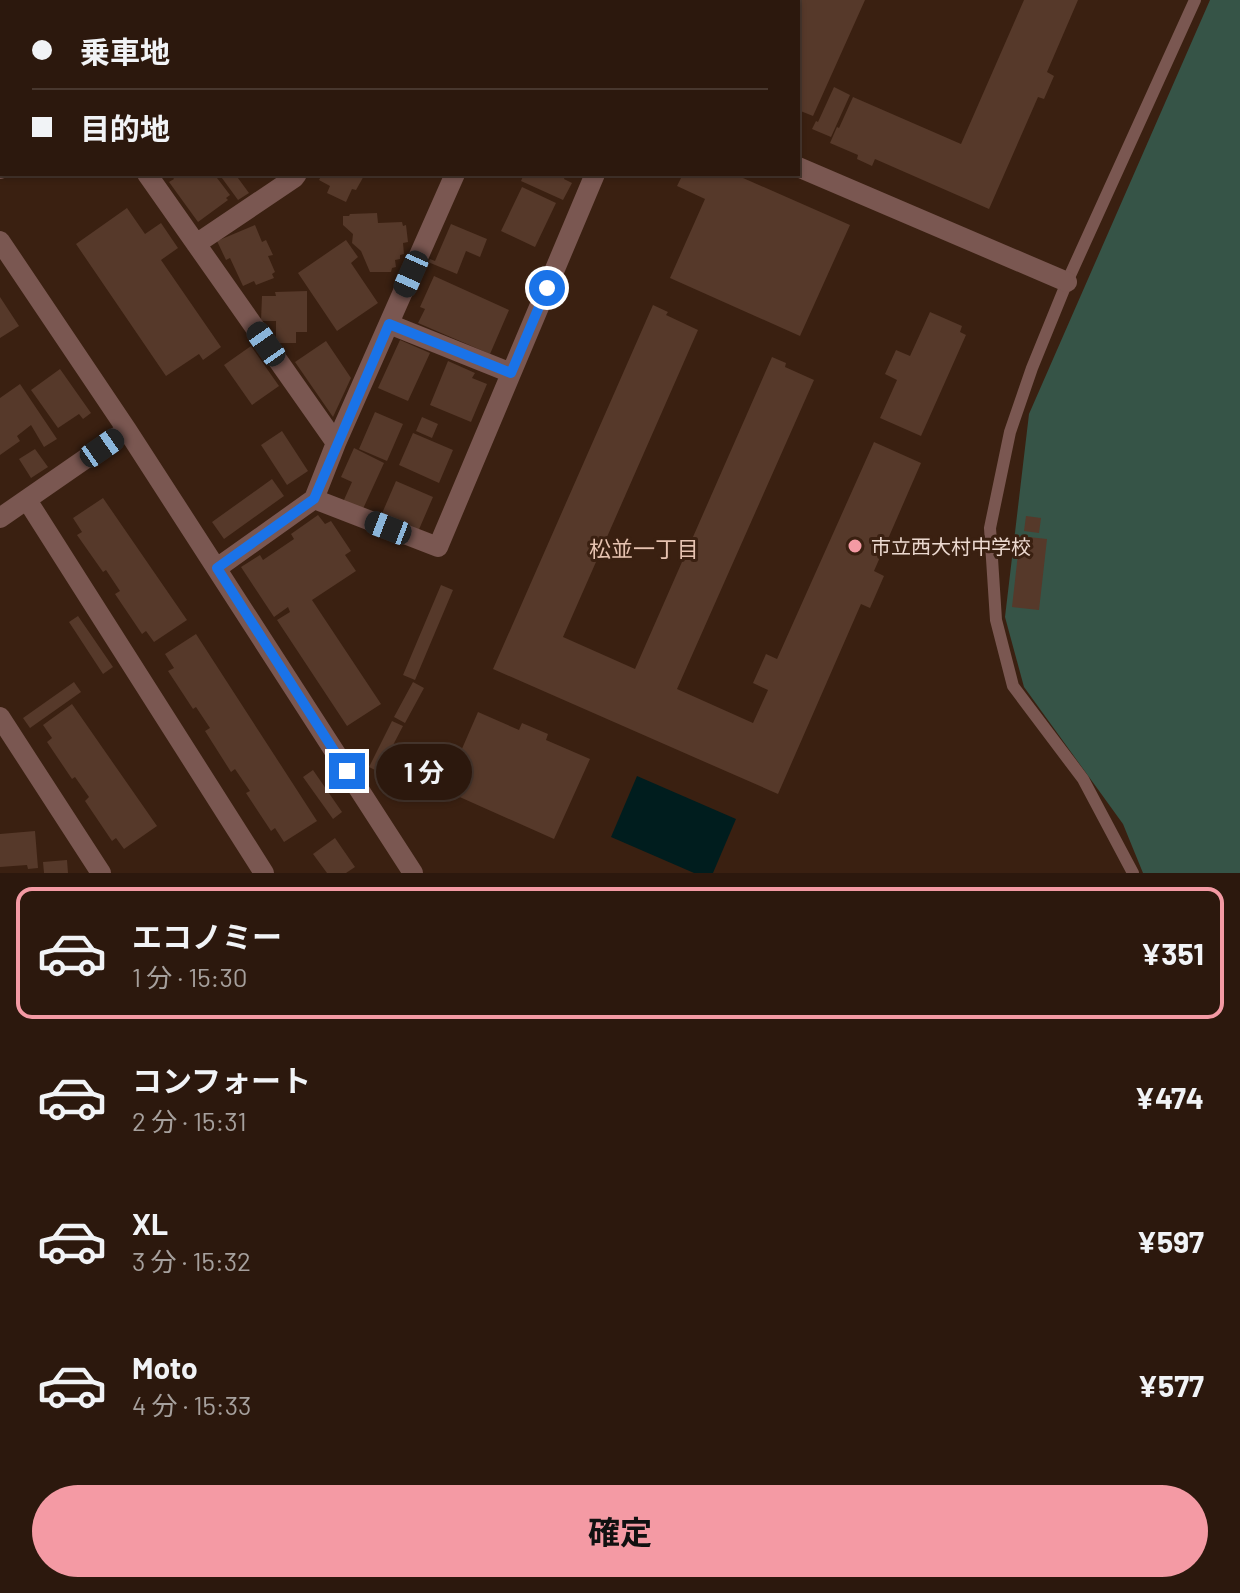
<!DOCTYPE html>
<html lang="ja">
<meta charset="utf-8">
<style>
:root{--surface:#2c180d;--page:#342116;--text:#f1f3f6;--muted:#a6a09d;--line:#48372e;--accent:#f49aa4}
body{margin:0;font-family:Barlow,"Noto Sans JP",sans-serif;background:var(--page);color:var(--text);height:100vh;display:flex;flex-direction:column;font-size:30px;white-space:nowrap}
*{box-sizing:border-box;margin:0}
p{font-size:26px;color:var(--muted)}
.icon{flex:none;width:44px;height:44px;fill:none;stroke:currentColor;stroke-width:2;stroke-linecap:round;stroke-linejoin:round}
.map{position:relative;height:873px;overflow:hidden}
.panel{display:flex;flex-direction:column;background:var(--surface);flex:1}
.panel>*{flex:none}
.banner{position:absolute;left:0px;top:0px;width:800px;height:176px;box-shadow:0 2px 6px #0004,0 0 0 2px var(--line);display:grid;align-content:center;height:176px;padding:0 32px;background:var(--surface)}
.end{position:absolute;width:36px;height:36px;margin:-18px;border:10px solid #1a73e8;background:#fff;box-shadow:0 0 0 4px #fff}
.from{border-radius:50%}
.bubble{position:absolute;height:56px;border-radius:28px;background:var(--surface);box-shadow:0 2px 6px #0004,0 0 0 2px var(--line);font-size:26px;font-weight:700;line-height:56px;text-align:center}
.car{position:absolute;width:24px;height:48px;margin:-24px -12px;border-radius:10px;box-shadow:0 0 6px 2px #0007;background:linear-gradient(#222 24%,#8ab4d8 0 40%,#222 0 76%,#8ab4d8 0 86%,#222 0)}
.banner b{display:flex;align-items:center;gap:28px;height:76px;font-size:30px}
.banner b+b{border-top:2px solid var(--line)}
.banner i{width:20px;height:20px;background:var(--text)}
ul{padding:14px 0 0;list-style:none}
li{display:flex;align-items:center;gap:24px;height:132px;margin:0 16px 12px;padding:0 16px;border:4px solid transparent;border-radius:16px}
li div{flex:1}
li b{display:block;font-size:30px}
li em{font-style:normal;font-weight:700}
li.on{border-color:var(--accent)}
li>.icon{width:72px;height:72px;stroke-width:1.5}
.primary-button{display:flex;gap:16px;margin-top:auto;padding:16px 32px}
.primary-button a{flex:1;height:92px;border-radius:48px;background:var(--accent);color:#111;font-size:32px;font-weight:700;line-height:92px;text-align:center}
.map>svg:first-child{display:block}
.green{fill:#365447}
.water{fill:#001d1e}
.building{fill:#56392a}
.lines{fill:none;stroke-linecap:round;stroke-linejoin:round}
.service{stroke:#7a5751;stroke-width:12}
.minor{stroke:#7a5751;stroke-width:20}
.tertiary{stroke:#7a5751;stroke-width:20}
.route{stroke:#1a73e8;stroke-width:10}
.poi-dot{fill:#f49aa4;stroke:#3a2011;stroke-width:3}
.labels{text-anchor:middle;dominant-baseline:central;stroke-width:6;stroke-linejoin:round;paint-order:stroke}
.poi-label{font-size:20px;fill:#ecd9d0;stroke:#3a2011;text-anchor:start}
.neighbourhood-label{font-size:22px;fill:#e6c2b0;stroke:#3a2011}
</style>
<div class="map">
<svg width="1240" height="873" viewBox="0 0 1240 873">
<rect width="100%" height="100%" fill="#3a2011"/>
<path class="green" d="M 1210,0 L 1240,0 L 1240,873 L 1143,873 L 1123,824 L 1024,687 L 1005,617 L 1029,414 Z"/>
<path class="water" d="M 637,776 L 736,819 L 713,873 L 694,873 L 611,837 Z"/>
<path class="building" d="M 798,0 L 865,0 L 813,116 L 798,110 Z
M 1024,0 L 1078,0 L 1047,72 L 1054,76 L 1044,99 L 1038,97 L 989,209 L 875,159 L 872,166 L 857,159 L 858,155 L 830,143 L 837,127 L 839,128 L 853,97 L 961,144 Z
M 834,87 L 850,95 L 831,137 L 812,129 L 816,121 L 818,122 Z
M 175,174 L 214,174 L 230,195 L 226,198 L 228,200 L 198,222 L 169,182 L 174,179 L 172,176 Z
M 219,174 L 235,174 L 249,193 L 238,200 Z
M 322,174 L 365,174 L 356,190 L 352,189 L 346,202 L 327,193 L 330,186 L 319,180 Z
M 524,174 L 566,174 L 564,179 L 572,183 L 563,200 L 521,181 Z
M 683,174 L 734,174 L 850,225 L 800,336 L 670,278 L 705,199 L 677,186 Z
M 522,187 L 556,203 L 535,247 L 501,231 Z
M 127,208 L 145,234 L 161,223 L 178,248 L 161,260 L 221,347 L 203,360 L 199,354 L 166,376 L 76,244 Z
M 377,213 L 378,223 L 402,222 L 403,226 L 406,225 L 408,242 L 403,243 L 404,254 L 400,255 L 400,259 L 395,260 L 396,267 L 392,268 L 391,272 L 370,272 L 361,251 L 352,243 L 353,234 L 343,225 L 343,216 L 349,216 L 350,214 Z
M 451,224 L 487,239 L 480,257 L 466,251 L 457,274 L 428,262 L 430,259 L 435,261 Z
M 255,225 L 262,242 L 266,240 L 273,255 L 268,256 L 275,272 L 272,274 L 274,278 L 256,285 L 254,281 L 243,286 L 230,258 L 226,260 L 217,241 Z
M 346,240 L 358,257 L 351,263 L 378,303 L 337,331 L 298,273 Z
M 434,276 L 509,310 L 490,354 L 418,323 L 425,309 L 420,307 Z
M 307,291 L 307,332 L 296,332 L 296,343 L 276,343 L 276,321 L 261,321 L 262,296 L 276,296 L 275,292 Z
M 0,297 L 19,326 L 0,338 Z
M 653,305 L 668,312 L 666,315 L 698,330 L 563,637 L 635,669 L 772,357 L 786,363 L 785,367 L 814,380 L 677,689 L 753,723 L 768,690 L 753,683 L 766,654 L 777,659 L 874,442 L 921,463 L 874,571 L 884,576 L 870,608 L 861,604 L 778,794 L 493,669 Z
M 930,312 L 962,326 L 960,332 L 966,335 L 921,436 L 880,418 L 897,380 L 885,374 L 896,350 L 910,356 Z
M 400,340 L 430,353 L 408,401 L 378,388 Z
M 326,341 L 351,378 L 333,417 L 295,362 Z
M 251,346 L 279,386 L 252,405 L 224,365 Z
M 448,361 L 475,373 L 472,378 L 487,384 L 471,422 L 430,405 Z
M 60,369 L 91,413 L 83,419 L 79,414 L 58,428 L 31,390 Z
M 20,384 L 57,439 L 44,447 L 31,425 L 17,436 L 20,441 L 0,455 L 0,398 Z
M 375,412 L 403,424 L 387,461 L 359,449 Z
M 422,417 L 438,424 L 432,438 L 416,431 Z
M 282,431 L 308,471 L 287,485 L 261,445 Z
M 413,433 L 453,450 L 439,483 L 399,465 Z
M 354,448 L 384,463 L 362,511 L 343,502 L 352,482 L 341,477 Z
M 35,449 L 48,467 L 31,478 L 19,459 Z
M 272,479 L 284,496 L 224,539 L 212,522 Z
M 396,481 L 433,497 L 417,534 L 380,518 Z
M 103,498 L 187,620 L 154,642 L 146,631 L 142,634 L 115,594 L 120,591 L 106,570 L 103,572 L 77,535 L 82,532 L 73,518 Z
M 318,515 L 325,524 L 331,521 L 351,551 L 345,555 L 356,571 L 312,600 L 381,704 L 347,726 L 277,620 L 290,612 L 288,607 L 274,617 L 241,567 L 260,555 L 263,560 L 294,539 L 291,534 Z
M 1026,516 L 1041,518 L 1039,533 L 1024,531 Z
M 1020,536 L 1047,539 L 1039,610 L 1012,607 Z
M 441,585 L 453,590 L 415,680 L 403,675 Z
M 78,616 L 113,667 L 103,674 L 69,622 Z
M 196,634 L 317,821 L 284,842 L 275,828 L 271,831 L 246,793 L 250,791 L 235,769 L 231,772 L 205,731 L 210,728 L 196,707 L 193,709 L 168,671 L 174,668 L 165,654 Z
M 74,682 L 81,692 L 30,728 L 23,718 Z
M 413,682 L 424,688 L 405,723 L 394,717 Z
M 72,704 L 157,826 L 124,849 L 116,838 L 112,841 L 85,801 L 89,797 L 75,777 L 72,779 L 47,742 L 52,738 L 43,725 Z
M 478,712 L 519,730 L 522,723 L 548,734 L 546,740 L 590,759 L 554,839 L 444,790 Z
M 392,721 L 403,726 L 379,772 L 369,767 Z
M 313,770 L 342,812 L 333,819 L 303,777 Z
M 35,831 L 38,868 L 28,869 L 27,865 L 0,867 L 0,834 Z
M 335,838 L 355,867 L 346,873 L 327,873 L 313,854 Z
M 67,860 L 68,873 L 44,873 L 43,862 Z"/>
<g class="lines">
<path class="service" d="M 132,2 L 135,0
M 0,86 L 2,89
M 1133,873 L 1083,779 L 1013,686 L 996,620 L 990,528 L 1010,432 L 1032,368 L 1067,282 L 1195,0"/>
<path class="minor" d="M 413,0 L 418,2
M 455,0 L 457,2
M 598,0 L 602,2
M 499,2 L 500,0
M 645,2 L 646,0
M 798,167 L 1067,282
M 147,174 L 336,443 L 455,174
M 0,241 L 127,430 L 413,873
M 196,244 L 294,178 L 297,174
M 389,324 L 511,373
M 314,499 L 336,443
M 27,500 L 264,873
M 0,518 L 127,430
M 217,568 L 314,499 L 438,547 L 595,174
M 0,717 L 101,873"/>
<path class="tertiary" d="M 245,2 L 248,0
M 0,169 L 2,168"/>
</g>
<g class="lines">
<path class="route" d="M 347,771 L 217,568 L 314,499 L 389,324 L 511,373 L 547,288"/>
</g>
<circle class="poi-dot" cx="855" cy="546" r="8"/>
<g class="labels">
<g class="poi-label">
<text x="871" y="546">市立西大村中学校</text>
</g>
<g class="neighbourhood-label">
<text x="644" y="548">松並一丁目</text>
</g>
</g>
</svg>
<i class="end from" style="left:547px;top:288px"></i>
<i class="end" style="left:347px;top:771px"></i>
<div class="bubble" style="left:376px;top:744px;width:96px">1 分</div>
<i class="car" style="left:411px;top:274px;rotate:204deg"></i>
<i class="car" style="left:266px;top:344px;rotate:325deg"></i>
<i class="car" style="left:102px;top:448px;rotate:55deg"></i>
<i class="car" style="left:388px;top:528px;rotate:291deg"></i>
<div class="banner">
<b><i class="from"></i>乗車地</b>
<b><i></i>目的地</b>
</div>
</div>
<section class="panel">
<ul>
<li class="on"><svg class="icon" aria-label="car" viewBox="0 0 24 24"><path d="M5 17H2v-5l4-1 3-4h7l3 4 3 1v5h-3M9 17h6M6 11h13"/><circle cx="7" cy="17" r="2"/><circle cx="17" cy="17" r="2"/></svg><div><b>エコノミー</b><p>1 分 · 15:30</p></div><em>¥351</em></li>
<li><svg class="icon" aria-label="car" viewBox="0 0 24 24"><path d="M5 17H2v-5l4-1 3-4h7l3 4 3 1v5h-3M9 17h6M6 11h13"/><circle cx="7" cy="17" r="2"/><circle cx="17" cy="17" r="2"/></svg><div><b>コンフォート</b><p>2 分 · 15:31</p></div><em>¥474</em></li>
<li><svg class="icon" aria-label="car" viewBox="0 0 24 24"><path d="M5 17H2v-5l4-1 3-4h7l3 4 3 1v5h-3M9 17h6M6 11h13"/><circle cx="7" cy="17" r="2"/><circle cx="17" cy="17" r="2"/></svg><div><b>XL</b><p>3 分 · 15:32</p></div><em>¥597</em></li>
<li><svg class="icon" aria-label="car" viewBox="0 0 24 24"><path d="M5 17H2v-5l4-1 3-4h7l3 4 3 1v5h-3M9 17h6M6 11h13"/><circle cx="7" cy="17" r="2"/><circle cx="17" cy="17" r="2"/></svg><div><b>Moto</b><p>4 分 · 15:33</p></div><em>¥577</em></li>
</ul>
<div class="primary-button"><a>確定</a></div>
</section>
